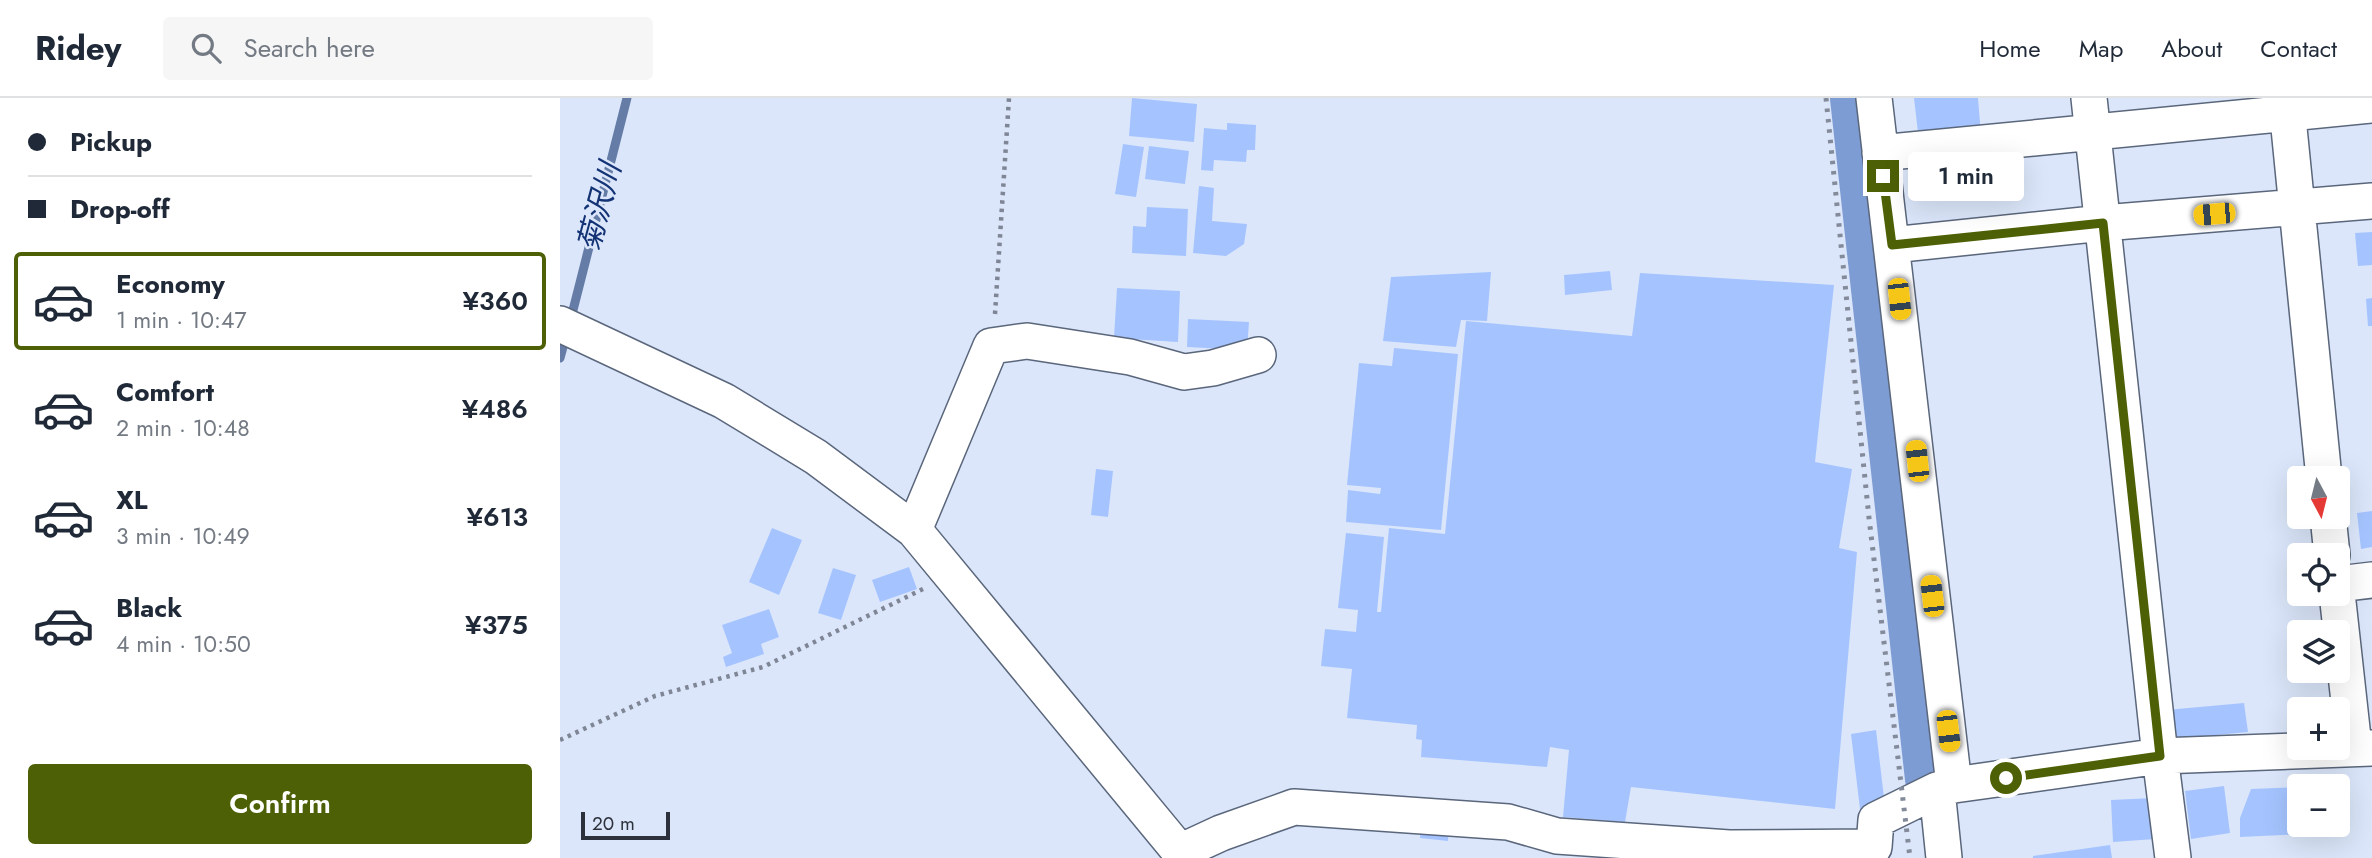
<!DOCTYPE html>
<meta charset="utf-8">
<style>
:root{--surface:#fff;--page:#f6f6f7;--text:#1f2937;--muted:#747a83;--line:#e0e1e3;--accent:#4d6006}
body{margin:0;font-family:Jost,"Noto Sans JP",sans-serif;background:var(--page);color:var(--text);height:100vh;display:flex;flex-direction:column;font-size:26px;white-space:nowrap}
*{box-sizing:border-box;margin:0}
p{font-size:23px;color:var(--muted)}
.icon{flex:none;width:38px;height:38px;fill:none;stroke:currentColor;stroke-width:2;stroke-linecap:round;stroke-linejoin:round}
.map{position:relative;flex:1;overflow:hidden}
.drawer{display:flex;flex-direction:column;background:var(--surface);width:560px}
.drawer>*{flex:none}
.banner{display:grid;align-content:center;height:154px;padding:0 28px;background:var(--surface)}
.needle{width:46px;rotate:173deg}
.controls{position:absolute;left:1727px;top:368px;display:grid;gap:14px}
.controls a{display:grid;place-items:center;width:63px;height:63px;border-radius:7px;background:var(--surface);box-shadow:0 7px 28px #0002;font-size:35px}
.scale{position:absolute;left:21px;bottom:18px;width:89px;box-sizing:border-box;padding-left:7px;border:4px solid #2c313b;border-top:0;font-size:19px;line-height:24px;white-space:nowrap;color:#2c313b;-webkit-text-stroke:5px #dbe6fa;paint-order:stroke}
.end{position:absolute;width:32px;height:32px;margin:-16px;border:9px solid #4d6006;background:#fff;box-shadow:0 0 0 4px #fff}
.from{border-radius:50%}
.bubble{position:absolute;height:49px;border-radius:7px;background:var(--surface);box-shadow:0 7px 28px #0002;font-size:23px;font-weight:600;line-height:49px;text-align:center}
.car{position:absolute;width:21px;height:42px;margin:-21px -10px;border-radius:9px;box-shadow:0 0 5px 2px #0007;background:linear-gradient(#f5c518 24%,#345 0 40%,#f5c518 0 76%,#345 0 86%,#f5c518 0)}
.banner b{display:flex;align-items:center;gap:24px;height:66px;font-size:26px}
.banner b+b{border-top:2px solid var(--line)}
.banner i{width:18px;height:18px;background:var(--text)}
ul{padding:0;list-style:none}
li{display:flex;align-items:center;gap:21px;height:98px;margin:0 14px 10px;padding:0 14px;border:4px solid transparent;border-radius:7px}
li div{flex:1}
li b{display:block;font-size:26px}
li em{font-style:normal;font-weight:600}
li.active{border-color:var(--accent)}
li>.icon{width:63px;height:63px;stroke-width:1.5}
.cta{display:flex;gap:14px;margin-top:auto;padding:14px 28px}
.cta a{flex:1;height:80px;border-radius:7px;background:var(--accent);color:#fff;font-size:28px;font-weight:600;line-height:80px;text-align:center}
header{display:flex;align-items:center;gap:42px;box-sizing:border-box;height:98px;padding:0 35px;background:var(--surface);border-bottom:2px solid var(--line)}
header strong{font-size:33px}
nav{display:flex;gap:38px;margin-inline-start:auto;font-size:24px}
.search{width:490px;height:63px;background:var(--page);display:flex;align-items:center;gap:18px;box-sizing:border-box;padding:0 24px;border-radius:7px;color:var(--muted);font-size:26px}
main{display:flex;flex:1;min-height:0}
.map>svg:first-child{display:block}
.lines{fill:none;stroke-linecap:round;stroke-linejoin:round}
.stream{stroke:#657ca6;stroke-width:9}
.river{stroke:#7e9cd4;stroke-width:52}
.building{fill:#a5c4ff}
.minor-casing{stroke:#5a667b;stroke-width:38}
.path{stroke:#7e8695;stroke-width:4.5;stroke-dasharray:3.5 5;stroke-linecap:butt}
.minor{stroke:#fff;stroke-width:35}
.rail{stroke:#838b9a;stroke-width:5;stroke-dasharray:3.5 7;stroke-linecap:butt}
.route{stroke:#4d6006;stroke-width:9}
.labels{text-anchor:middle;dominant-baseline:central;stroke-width:5;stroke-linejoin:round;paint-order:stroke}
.water-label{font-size:30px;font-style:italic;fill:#133375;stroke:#dbe6fa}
</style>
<header>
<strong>Ridey</strong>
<div class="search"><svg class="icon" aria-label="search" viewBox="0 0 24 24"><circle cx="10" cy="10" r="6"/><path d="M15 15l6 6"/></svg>Search here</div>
<nav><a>Home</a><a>Map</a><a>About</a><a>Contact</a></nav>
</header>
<main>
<section class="drawer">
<div class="banner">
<b><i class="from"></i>Pickup</b>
<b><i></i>Drop-off</b>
</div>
<ul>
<li class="active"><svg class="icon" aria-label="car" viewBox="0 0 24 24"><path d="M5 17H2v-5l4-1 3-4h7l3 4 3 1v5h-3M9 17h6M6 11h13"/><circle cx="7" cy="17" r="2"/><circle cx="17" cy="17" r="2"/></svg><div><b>Economy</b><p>1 min · 10:47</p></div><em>¥360</em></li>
<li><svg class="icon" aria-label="car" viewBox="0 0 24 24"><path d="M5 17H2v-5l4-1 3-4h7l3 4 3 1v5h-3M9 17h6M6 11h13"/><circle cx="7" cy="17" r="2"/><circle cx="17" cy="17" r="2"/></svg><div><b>Comfort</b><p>2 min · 10:48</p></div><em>¥486</em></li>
<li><svg class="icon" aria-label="car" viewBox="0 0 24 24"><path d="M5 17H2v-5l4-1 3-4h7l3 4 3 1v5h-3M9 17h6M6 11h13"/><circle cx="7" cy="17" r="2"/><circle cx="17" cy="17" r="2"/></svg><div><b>XL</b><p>3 min · 10:49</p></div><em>¥613</em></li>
<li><svg class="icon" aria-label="car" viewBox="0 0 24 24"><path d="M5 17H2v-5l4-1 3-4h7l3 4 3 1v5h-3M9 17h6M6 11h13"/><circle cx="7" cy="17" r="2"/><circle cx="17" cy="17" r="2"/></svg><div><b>Black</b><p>4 min · 10:50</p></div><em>¥375</em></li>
</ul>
<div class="cta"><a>Confirm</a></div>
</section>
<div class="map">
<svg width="1812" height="760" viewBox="0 0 1812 760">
<rect width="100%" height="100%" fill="#dbe6fa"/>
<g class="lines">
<path class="stream" d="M 10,224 L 67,0
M 0,260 L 6,238"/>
<path class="river" d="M 1296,0 L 1371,681"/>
</g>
<path class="building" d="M 572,0 L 637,6 L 634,44 L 569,38 Z
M 1354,0 L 1418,0 L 1421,37 L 1359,43 Z
M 667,25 L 696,27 L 695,52 L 687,52 L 686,64 L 654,62 L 653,73 L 641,72 L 644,30 L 667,32 Z
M 563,46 L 584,49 L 576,99 L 555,96 Z
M 589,48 L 629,53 L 625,86 L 585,81 Z
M 639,88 L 654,90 L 652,123 L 687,126 L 684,146 L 666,158 L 633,155 Z
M 587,109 L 628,111 L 626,158 L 572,155 L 573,128 L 586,129 Z
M 1812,134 L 1812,167 L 1798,168 L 1795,135 Z
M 1050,173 L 1052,192 L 1005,197 L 1004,177 Z
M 931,174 L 927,223 L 901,222 L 896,249 L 823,243 L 831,179 Z
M 1080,175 L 1274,187 L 1255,364 L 1292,371 L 1279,450 L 1297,454 L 1275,711 L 1071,689 L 1065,724 L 1003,719 L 1009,652 L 990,649 L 987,669 L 861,659 L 862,642 L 856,641 L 857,627 L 787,620 L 792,571 L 761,568 L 765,531 L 796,534 L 798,512 L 778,510 L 786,435 L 824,439 L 817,514 L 821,514 L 829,430 L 885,436 L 906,223 L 1072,238 Z
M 557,190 L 620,193 L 618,244 L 554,240 Z
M 1812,200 L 1812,228 L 1808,228 L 1806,201 Z
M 628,221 L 689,224 L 687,252 L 627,249 Z
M 834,250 L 898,256 L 881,432 L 786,424 L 788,392 L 820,396 L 821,390 L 787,387 L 799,265 L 832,268 Z
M 536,371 L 553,373 L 548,419 L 531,417 Z
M 1812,413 L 1812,449 L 1801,451 L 1797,415 Z
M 212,430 L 242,442 L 219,497 L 189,484 Z
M 349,469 L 357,491 L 320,504 L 312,482 Z
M 273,470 L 296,477 L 281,522 L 258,515 Z
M 209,511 L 219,539 L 201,546 L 204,556 L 166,569 L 163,559 L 172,555 L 162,527 Z
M 1684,605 L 1688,634 L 1615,641 L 1606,612 Z
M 1316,632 L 1325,708 L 1300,711 L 1291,636 Z
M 1664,688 L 1670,735 L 1631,741 L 1625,693 Z
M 1740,689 L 1740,726 L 1746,726 L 1747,736 L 1680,739 L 1680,720 L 1691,691 Z
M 1593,700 L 1595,741 L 1553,744 L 1551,702 Z
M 861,726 L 889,728 L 888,743 L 860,740 Z
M 1550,747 L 1552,760 L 1473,760 L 1473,758 Z"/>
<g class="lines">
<defs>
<path id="minor" d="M 1314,0 L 1394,687
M 1529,0 L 1600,658 L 1613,760
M 1726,0 L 1764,380
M 1320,55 L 1812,7
M 1332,147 L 1543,125 L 1812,103
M 0,226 L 164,303 L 256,359 L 354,432 L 625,760
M 1768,418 L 1772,457
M 354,432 L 431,248 L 467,243 L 570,259 L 624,274 L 653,270 L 698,257
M 1778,486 L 1812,482
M 1777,495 L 1794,649
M 1377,692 L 1384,760
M 620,754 L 661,735 L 734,709 L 948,724 L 997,738 L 1169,750 L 1314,749 L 1316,722 L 1377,692 L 1394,687 L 1600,658 L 1812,650"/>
</defs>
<use href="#minor" class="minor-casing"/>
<path class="path" d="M 435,216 L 449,0
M 0,642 L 95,598 L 203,569 L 363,491"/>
<use href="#minor" class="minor"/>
<path class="rail" d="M 1266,0 L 1309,420 L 1350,760"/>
</g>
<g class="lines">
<path class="route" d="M 1323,78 L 1332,147 L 1543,125 L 1600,658 L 1446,680"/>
</g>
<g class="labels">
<g class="water-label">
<text transform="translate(39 109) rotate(-75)">菊沢川</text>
</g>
</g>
</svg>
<div class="controls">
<a><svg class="needle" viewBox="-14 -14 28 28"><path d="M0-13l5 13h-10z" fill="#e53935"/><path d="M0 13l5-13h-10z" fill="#747a83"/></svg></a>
<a><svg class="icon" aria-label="locate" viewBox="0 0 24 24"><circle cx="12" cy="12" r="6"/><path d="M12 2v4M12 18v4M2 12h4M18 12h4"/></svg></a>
<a><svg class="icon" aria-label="layers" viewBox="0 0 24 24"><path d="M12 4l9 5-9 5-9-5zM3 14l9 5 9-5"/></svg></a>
<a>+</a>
<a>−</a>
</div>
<div class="scale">20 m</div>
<i class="end from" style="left:1446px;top:680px"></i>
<i class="end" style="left:1323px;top:78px"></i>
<div class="bubble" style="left:1348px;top:54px;width:116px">1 min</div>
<i class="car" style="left:1654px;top:116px;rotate:265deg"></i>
<i class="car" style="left:1339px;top:201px;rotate:174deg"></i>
<i class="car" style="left:1357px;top:363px;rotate:354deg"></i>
<i class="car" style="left:1372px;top:498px;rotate:353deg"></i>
<i class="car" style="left:1388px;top:633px;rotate:173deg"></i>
</div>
</main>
